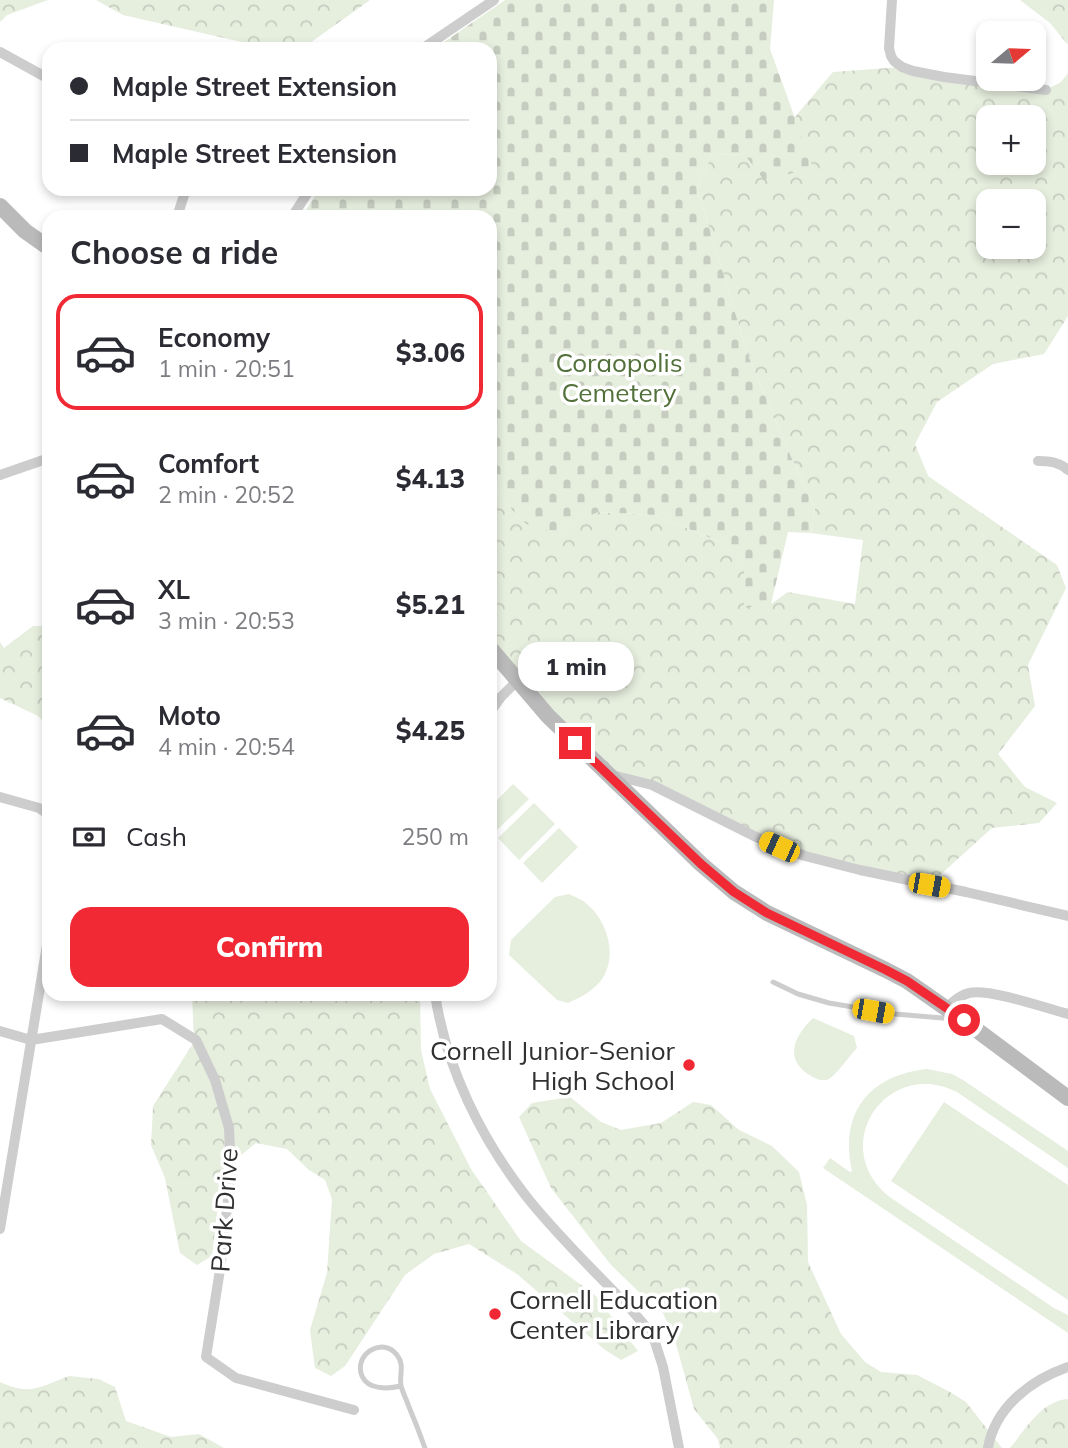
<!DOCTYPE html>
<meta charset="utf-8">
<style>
:root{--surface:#fff;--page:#f7f7f7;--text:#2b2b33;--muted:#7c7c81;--line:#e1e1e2;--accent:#f02935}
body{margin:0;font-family:Mulish,sans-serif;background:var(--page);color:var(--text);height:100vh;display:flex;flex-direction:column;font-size:26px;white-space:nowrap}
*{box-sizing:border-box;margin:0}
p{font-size:23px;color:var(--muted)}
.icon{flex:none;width:38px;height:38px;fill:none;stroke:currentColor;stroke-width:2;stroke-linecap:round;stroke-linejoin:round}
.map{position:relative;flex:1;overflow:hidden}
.panel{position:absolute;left:42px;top:210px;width:455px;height:791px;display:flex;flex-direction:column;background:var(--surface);border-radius:21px;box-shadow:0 4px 10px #0003}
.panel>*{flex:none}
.hud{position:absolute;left:42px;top:42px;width:455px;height:154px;border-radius:21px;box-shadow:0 4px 10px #0003;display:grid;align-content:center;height:154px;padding:0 28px;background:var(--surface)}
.needle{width:46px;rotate:71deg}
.buttons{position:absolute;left:976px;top:21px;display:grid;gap:14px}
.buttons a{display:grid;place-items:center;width:70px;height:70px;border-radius:14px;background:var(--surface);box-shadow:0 4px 10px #0003;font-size:35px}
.end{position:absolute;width:32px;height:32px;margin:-16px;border:9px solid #f02935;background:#fff;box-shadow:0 0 0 4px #fff}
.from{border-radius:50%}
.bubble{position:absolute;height:49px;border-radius:21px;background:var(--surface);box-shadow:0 4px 10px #0003;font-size:23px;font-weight:800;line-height:49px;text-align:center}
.car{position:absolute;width:21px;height:42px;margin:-21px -10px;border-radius:9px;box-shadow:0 0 5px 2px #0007;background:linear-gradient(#f5c518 24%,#345 0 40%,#f5c518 0 76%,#345 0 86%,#f5c518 0)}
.hud b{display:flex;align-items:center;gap:24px;height:66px;font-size:26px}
.hud b+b{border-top:2px solid var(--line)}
.hud i{width:18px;height:18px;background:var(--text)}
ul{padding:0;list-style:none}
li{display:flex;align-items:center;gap:21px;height:116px;margin:0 14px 10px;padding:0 14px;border:4px solid transparent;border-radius:21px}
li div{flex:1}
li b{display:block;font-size:26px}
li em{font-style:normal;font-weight:800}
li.active{border-color:var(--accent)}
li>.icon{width:63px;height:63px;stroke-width:1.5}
h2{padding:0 28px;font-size:32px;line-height:84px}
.pay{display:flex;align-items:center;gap:18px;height:77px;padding:0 28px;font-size:26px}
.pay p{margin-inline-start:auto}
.cta{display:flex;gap:14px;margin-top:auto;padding:14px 28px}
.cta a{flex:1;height:80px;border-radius:21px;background:var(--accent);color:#fff;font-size:28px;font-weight:800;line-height:80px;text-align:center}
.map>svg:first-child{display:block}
.grass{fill:#e6eede}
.forest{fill:url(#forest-crowns);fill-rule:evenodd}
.cemetery{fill:url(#cemetery-stones)}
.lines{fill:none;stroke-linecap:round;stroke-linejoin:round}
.lane{stroke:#cdcdcd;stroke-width:5}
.street{stroke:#cdcdcd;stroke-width:10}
.secondary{stroke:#bababa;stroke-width:16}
.route{stroke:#f02935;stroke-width:9}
.poi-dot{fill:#f02935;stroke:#fff;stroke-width:2.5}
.labels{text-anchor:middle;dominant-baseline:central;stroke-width:7;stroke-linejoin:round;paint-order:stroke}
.park-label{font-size:26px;fill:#52703a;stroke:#fff}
.poi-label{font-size:26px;fill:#303030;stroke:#fff;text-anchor:end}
.street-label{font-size:26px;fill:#303030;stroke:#fff}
</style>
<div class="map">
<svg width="1068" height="1448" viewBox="0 0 1068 1448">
<defs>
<pattern id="forest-crowns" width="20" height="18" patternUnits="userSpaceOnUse" patternTransform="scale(1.75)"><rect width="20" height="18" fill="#e6eede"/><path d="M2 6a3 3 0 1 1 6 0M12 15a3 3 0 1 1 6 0" fill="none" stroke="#c6ccbf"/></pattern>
<pattern id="cemetery-stones" width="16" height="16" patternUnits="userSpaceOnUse" patternTransform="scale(1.75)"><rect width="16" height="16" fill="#e6eede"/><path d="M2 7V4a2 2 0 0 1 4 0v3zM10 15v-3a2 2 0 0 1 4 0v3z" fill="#c6ccbf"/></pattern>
</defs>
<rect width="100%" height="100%" fill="#fff"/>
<path class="grass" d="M 513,784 L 529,799 L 495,832 L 490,827 L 490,807 Z
M 534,803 L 555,824 L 519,860 L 498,838 Z
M 559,828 L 578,847 L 542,883 L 523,863 Z
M 569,894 C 575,897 583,900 588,905 C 610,924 619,963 597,985 C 589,993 579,998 568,1003 L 557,1000 L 509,955 L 511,940 L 555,897 Z
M 813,1018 L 854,1036 L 857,1048 C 850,1055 835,1077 827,1080 C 821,1081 816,1079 811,1076 C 783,1060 794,1036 813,1018 Z
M 927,1069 L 952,1074 L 963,1080 L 1068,1151 L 1068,1168 L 957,1092 C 885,1056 826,1149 891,1198 L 1054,1308 L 1068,1315 L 1068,1333 L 823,1168 L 830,1158 L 850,1172 L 852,1171 C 839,1113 869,1075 927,1069 Z
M 944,1102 L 1068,1185 L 1068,1300 L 891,1181 Z"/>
<path class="forest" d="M 0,0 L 48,0 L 7,15 L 0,22 Z
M 96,0 L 370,0 L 310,43 L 292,49 L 272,49 L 123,15 Z
M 1020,0 L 1068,0 L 1068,45 L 1050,23 Z
M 902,67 L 1046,90 L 1061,82 L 1068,73 L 1068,316 L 1044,354 L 993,364 L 937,402 L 915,444 L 928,476 L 1057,565 L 1066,588 L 1028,665 L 1035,706 L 998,754 L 1025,787 L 1057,803 L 1039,823 L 992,828 L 929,885 L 805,856 L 670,792 L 608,775 L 490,648 L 490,480 L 519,519 L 556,531 L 597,512 L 655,515 L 723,543 L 744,567 L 771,604 L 788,592 L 855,604 L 863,540 L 811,533 L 815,508 L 792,459 L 749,358 L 697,188 L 712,154 L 745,155 L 812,168 L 794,118 L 833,72 ZM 989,117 L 1034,117 L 1034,163 L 989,163 ZM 989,201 L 1034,201 L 1034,247 L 989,247 Z
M 33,626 L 49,626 L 49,727 L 38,716 L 0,698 L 0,642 L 4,648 Z
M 192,994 L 420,994 L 421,1050 L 430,1089 L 471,1169 L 521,1241 L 595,1295 L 638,1351 L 621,1360 L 605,1350 L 517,1274 L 469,1244 L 434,1254 L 405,1275 L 345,1366 L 331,1376 L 315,1368 L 310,1330 L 327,1273 L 332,1199 L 325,1180 L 309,1170 L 287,1149 L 256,1143 L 222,1170 L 212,1256 L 197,1265 L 180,1253 L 165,1178 L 151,1145 L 153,1106 L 194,1042 Z
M 570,1097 L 601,1122 L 621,1130 L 661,1123 L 693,1102 L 711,1105 L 739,1130 L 772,1146 L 799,1172 L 807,1205 L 808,1262 L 841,1334 L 865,1362 L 881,1372 L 917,1375 L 950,1392 L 966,1402 L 1002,1448 L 720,1448 L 718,1439 L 694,1409 L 673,1333 L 656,1300 L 639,1292 L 611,1265 L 551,1188 L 519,1117 L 532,1103 Z
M 69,1376 L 98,1379 L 115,1387 L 126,1421 L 171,1437 L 199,1434 L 224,1448 L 0,1448 L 0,1382 C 30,1396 40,1387 69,1376 Z
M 1068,1399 L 1068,1448 L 1010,1448 C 1026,1429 1041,1401 1068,1399 Z"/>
<path class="cemetery" d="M 505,0 L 774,0 L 770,49 L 813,168 L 764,180 L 745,155 L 712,154 L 697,188 L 749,358 L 792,459 L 815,508 L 811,533 L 788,532 L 771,604 L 744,608 L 744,567 L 723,543 L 655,515 L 598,512 L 556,531 L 535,529 L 519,519 L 490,480 L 490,217 L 302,217 L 319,189 L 490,189 L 490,49 L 434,49 Z"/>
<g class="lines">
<path class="lane" d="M 773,982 L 798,994 L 829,1003 L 895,1014 L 954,1019
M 401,1386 C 388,1389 368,1390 362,1376 C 353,1354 383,1336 397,1355 C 405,1365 399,1375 401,1386 C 403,1393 407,1401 409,1407 C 415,1421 420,1434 425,1448"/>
<path class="street" d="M 892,0 L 889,48 L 891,56 L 894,61 L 902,67 L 913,71 L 944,77 L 1046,90
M 422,49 L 494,0
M 0,52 L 49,79
M 177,217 L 186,189
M 292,217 L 310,189
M 1038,461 C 1050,461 1059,462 1068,470
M 0,475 L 49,458
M 490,712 L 501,697 L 517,681
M 612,775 L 652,785 L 756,837 L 805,856 L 860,870 L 966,892 L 1068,916
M 0,797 L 39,808 L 49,815
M 435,994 C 446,1068 481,1138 526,1196 C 559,1238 599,1275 635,1314 L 647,1328 L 655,1342 L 663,1367 L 679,1448
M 946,1008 C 953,1002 960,995 969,993 C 988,988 1046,1008 1068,1014
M 0,1031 L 31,1040 L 162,1019 L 196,1040 L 215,1080 L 229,1128 L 231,1173 L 220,1270 L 206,1357 L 236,1378 L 354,1410
M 0,1229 L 49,933
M 988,1448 C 995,1407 1031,1380 1068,1367"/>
<path class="secondary" d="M 0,206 L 25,231 L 49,248
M 490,648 L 548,716 L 701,864 L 734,892 L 767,913 L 886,970 L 907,981 L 970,1025 L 1068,1098"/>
</g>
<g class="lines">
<path class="route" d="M 575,743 L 701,864 L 734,892 L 767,913 L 886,970 L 907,981 L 964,1020"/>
</g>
<g class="poi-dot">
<circle cx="689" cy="1065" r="7"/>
<circle cx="495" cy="1314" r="7"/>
</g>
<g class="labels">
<g class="park-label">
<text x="619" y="362">Coraopolis<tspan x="619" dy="30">Cemetery</tspan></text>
</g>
<g class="poi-label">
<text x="675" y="1050">Cornell Junior-Senior<tspan x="675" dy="30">High School</tspan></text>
<text x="509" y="1299" text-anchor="start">Cornell Education<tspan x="509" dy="30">Center Library</tspan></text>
</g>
<g class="street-label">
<text transform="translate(224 1210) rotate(-86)">Park Drive</text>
</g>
</g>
</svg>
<div class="buttons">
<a><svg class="needle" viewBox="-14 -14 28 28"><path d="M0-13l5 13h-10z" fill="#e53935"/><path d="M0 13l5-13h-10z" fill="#7c7c81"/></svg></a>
<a>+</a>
<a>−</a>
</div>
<i class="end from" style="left:964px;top:1020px"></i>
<i class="end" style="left:575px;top:743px"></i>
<div class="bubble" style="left:518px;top:642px;width:116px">1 min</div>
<i class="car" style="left:779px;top:847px;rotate:294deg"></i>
<i class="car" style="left:929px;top:885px;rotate:100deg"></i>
<i class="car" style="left:873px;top:1011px;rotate:100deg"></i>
<div class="hud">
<b><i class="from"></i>Maple Street Extension</b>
<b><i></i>Maple Street Extension</b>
</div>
<section class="panel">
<h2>Choose a ride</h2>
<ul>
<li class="active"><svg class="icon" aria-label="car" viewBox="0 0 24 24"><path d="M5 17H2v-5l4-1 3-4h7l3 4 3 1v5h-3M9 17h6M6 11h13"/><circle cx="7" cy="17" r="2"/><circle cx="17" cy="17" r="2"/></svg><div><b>Economy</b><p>1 min · 20:51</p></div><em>$3.06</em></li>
<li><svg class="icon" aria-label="car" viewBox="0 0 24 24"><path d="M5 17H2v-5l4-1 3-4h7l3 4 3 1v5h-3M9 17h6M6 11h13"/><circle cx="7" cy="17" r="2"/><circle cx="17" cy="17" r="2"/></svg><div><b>Comfort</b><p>2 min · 20:52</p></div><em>$4.13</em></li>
<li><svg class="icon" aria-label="car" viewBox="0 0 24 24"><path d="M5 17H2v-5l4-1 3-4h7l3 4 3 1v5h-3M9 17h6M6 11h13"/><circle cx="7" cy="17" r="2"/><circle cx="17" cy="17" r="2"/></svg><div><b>XL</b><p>3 min · 20:53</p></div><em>$5.21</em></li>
<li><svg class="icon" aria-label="car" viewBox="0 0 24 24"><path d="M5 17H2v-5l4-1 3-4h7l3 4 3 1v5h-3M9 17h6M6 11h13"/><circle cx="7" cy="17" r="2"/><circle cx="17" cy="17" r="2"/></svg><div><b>Moto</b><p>4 min · 20:54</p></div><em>$4.25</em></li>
</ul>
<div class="pay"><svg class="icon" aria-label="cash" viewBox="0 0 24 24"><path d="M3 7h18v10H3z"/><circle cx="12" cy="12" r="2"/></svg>Cash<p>250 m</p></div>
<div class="cta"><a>Confirm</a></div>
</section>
</div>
